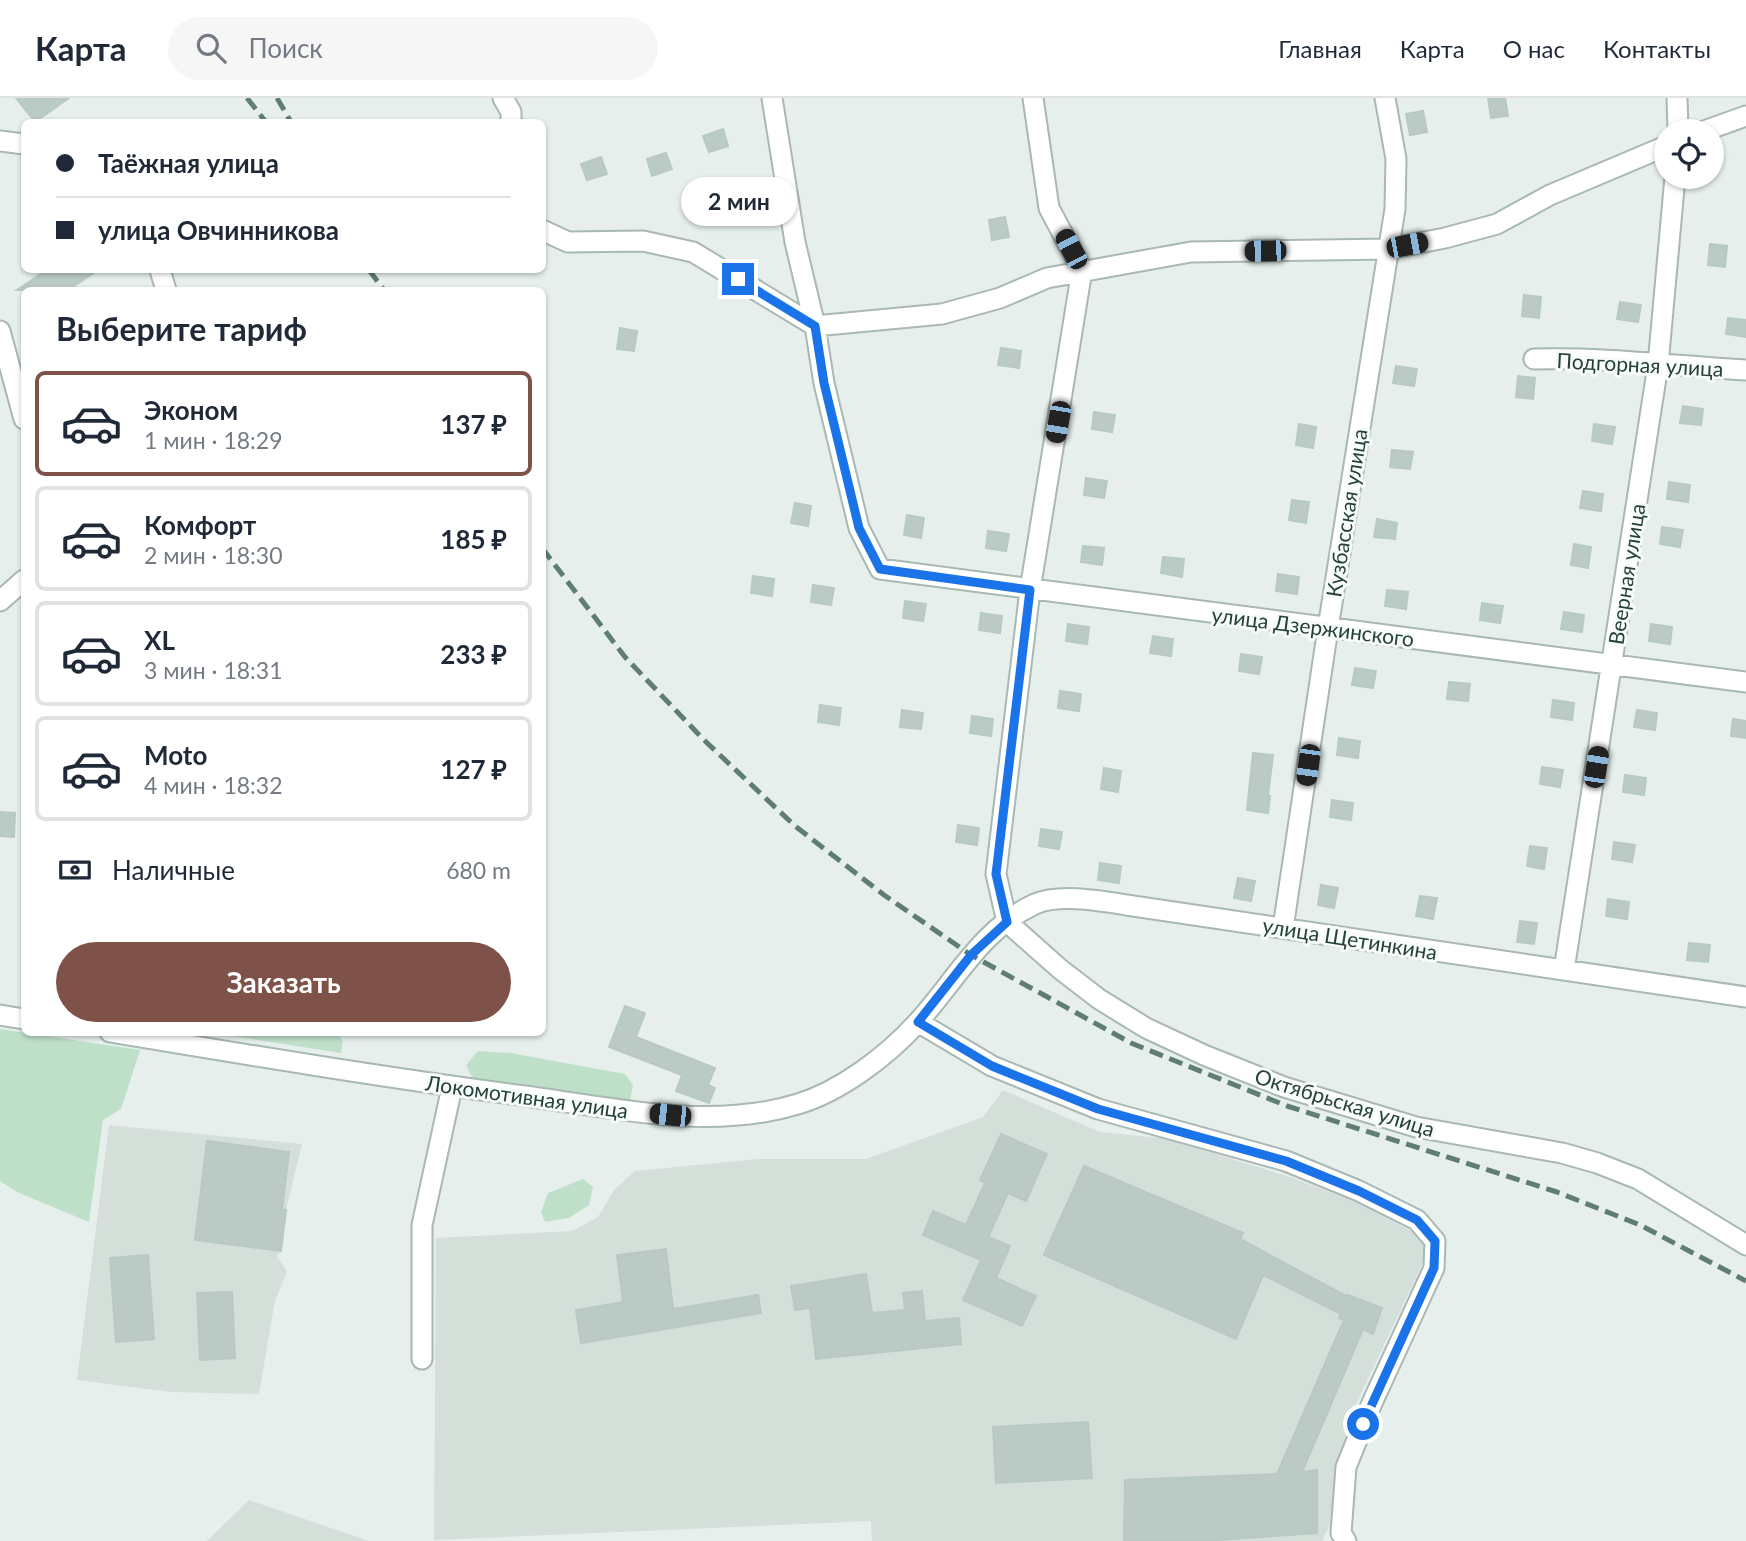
<!DOCTYPE html>
<html lang="ru">
<meta charset="utf-8">
<style>
:root{--surface:#fff;--page:#f6f6f7;--text:#1f2937;--muted:#747a83;--line:#e0e1e3;--accent:#7f5249}
body{margin:0;font-family:Lato,sans-serif;background:var(--page);color:var(--text);height:100vh;display:flex;flex-direction:column;font-size:26px;white-space:nowrap}
*{box-sizing:border-box;margin:0}
p{font-size:23px;color:var(--muted)}
.icon{flex:none;width:38px;height:38px;fill:none;stroke:currentColor;stroke-width:2;stroke-linecap:round;stroke-linejoin:round}
.map{position:relative;flex:1;overflow:hidden}
.side{position:absolute;left:21px;top:189px;width:525px;height:749px;display:flex;flex-direction:column;background:var(--surface);border-radius:10px;box-shadow:0 2px 5px #0004}
.side>*{flex:none}
.top-card{position:absolute;left:21px;top:21px;width:525px;height:154px;border-radius:10px;box-shadow:0 2px 5px #0004;display:grid;align-content:center;height:154px;padding:0 35px;background:var(--surface)}
.controls{position:absolute;left:1654px;top:21px;display:grid;gap:14px}
.controls a{display:grid;place-items:center;width:70px;height:70px;border-radius:50%;background:var(--surface);box-shadow:0 2px 5px #0004;font-size:35px}
.end{position:absolute;width:32px;height:32px;margin:-16px;border:9px solid #1a73e8;background:#fff;box-shadow:0 0 0 4px #fff}
.from{border-radius:50%}
.bubble{position:absolute;height:49px;border-radius:24px;background:var(--surface);box-shadow:0 2px 5px #0004;font-size:23px;font-weight:700;line-height:49px;text-align:center}
.car{position:absolute;width:21px;height:42px;margin:-21px -10px;border-radius:9px;box-shadow:0 0 5px 2px #0007;background:linear-gradient(#222 24%,#8ab4d8 0 40%,#222 0 76%,#8ab4d8 0 86%,#222 0)}
.top-card b{display:flex;align-items:center;gap:24px;height:66px;font-size:26px}
.top-card b+b{border-top:2px solid var(--line)}
.top-card i{width:18px;height:18px;background:var(--text)}
ul{padding:0;list-style:none}
li{display:flex;align-items:center;gap:21px;height:105px;margin:0 14px 10px;padding:0 21px;border:4px solid var(--line);border-radius:10px}
li div{flex:1}
li b{display:block;font-size:26px}
li em{font-style:normal;font-weight:700}
li.on{border-color:var(--accent)}
li>.icon{width:63px;height:63px;stroke-width:1.5}
h2{padding:0 35px;font-size:32px;line-height:84px}
.pay{display:flex;align-items:center;gap:18px;height:77px;padding:0 35px;font-size:26px}
.pay p{margin-inline-start:auto}
.button{display:flex;gap:14px;margin-top:auto;padding:14px 35px}
.button a{flex:1;height:80px;border-radius:42px;background:var(--accent);color:#fff;font-size:28px;font-weight:700;line-height:80px;text-align:center}
header{display:flex;align-items:center;gap:42px;box-sizing:border-box;height:98px;padding:0 35px;background:var(--surface);border-bottom:2px solid var(--line)}
header strong{font-size:33px}
nav{display:flex;gap:38px;margin-inline-start:auto;font-size:24px}
.search{width:490px;height:63px;background:var(--page);display:flex;align-items:center;gap:18px;box-sizing:border-box;padding:0 24px;border-radius:38px;color:var(--muted);font-size:26px}
.map>svg:first-child{display:block}
.built{fill:#d4dfda}
.green{fill:#bfe0c8}
.building{fill:#bbcac4;stroke:#b8c9c2;stroke-width:2}
.lines{fill:none;stroke-linecap:round;stroke-linejoin:round}
.minor-casing{stroke:#a8b8b2;stroke-width:23}
.minor{stroke:#fff;stroke-width:19}
.rail{stroke:#5f7d75;stroke-width:5;stroke-dasharray:14 7;stroke-linecap:butt}
.route{stroke:#1a73e8;stroke-width:9}
.labels{text-anchor:middle;dominant-baseline:central;stroke-width:6;stroke-linejoin:round;paint-order:stroke}
.street-label{font-size:21px;fill:#24423a;stroke:#f7fbf9}
</style>
<header>
<strong>Карта</strong>
<div class="search"><svg class="icon" aria-label="search" viewBox="0 0 24 24"><circle cx="10" cy="10" r="6"/><path d="M15 15l6 6"/></svg>Поиск</div>
<nav><a>Главная</a><a>Карта</a><a>О нас</a><a>Контакты</a></nav>
</header>
<div class="map">
<svg width="1746" height="1443" viewBox="0 0 1746 1443">
<rect width="100%" height="100%" fill="#e6efeb"/>
<path class="built" d="M 1003,992 L 1100,1034 L 1169,1041 L 1293,1080 L 1365,1108 L 1422,1139 L 1428,1154 L 1349,1321 L 1333,1420 L 1322,1443 L 872,1443 L 871,1423 L 434,1442 L 436,1140 L 572,1133 L 598,1119 L 614,1092 L 635,1073 L 758,1061 L 866,1061 L 983,1019 Z
M 109,1027 L 302,1046 L 286,1112 L 281,1153 L 277,1158 L 287,1174 L 275,1202 L 259,1296 L 171,1294 L 77,1282 Z
M 249,1402 L 369,1443 L 207,1443 Z"/>
<path class="green" d="M 0,931 L 140,952 L 121,1011 L 103,1022 L 89,1124 L 17,1094 L 0,1083 Z
M 212,935 L 337,935 L 343,943 L 341,955 Z
M 478,953 L 511,955 L 625,976 L 633,987 L 628,1012 L 479,992 L 466,967 Z
M 583,1081 L 593,1089 L 589,1107 L 569,1120 L 545,1124 L 541,1114 L 548,1095 Z"/>
<path class="building" d="M 16,0 L 69,0 L 35,24 Z
M 1488,0 L 1505,0 L 1508,18 L 1491,20 Z
M 1423,13 L 1427,34 L 1410,37 L 1406,16 Z
M 723,31 L 728,48 L 709,54 L 703,38 Z
M 666,55 L 672,71 L 652,78 L 647,61 Z
M 601,59 L 607,76 L 587,82 L 581,66 Z
M 1005,119 L 1009,139 L 992,142 L 989,122 Z
M 1710,146 L 1727,148 L 1725,169 L 1708,167 Z
M 47,172 L 98,172 L 68,192 L 17,192 Z
M 1524,197 L 1541,199 L 1539,220 L 1522,218 Z
M 1620,204 L 1641,207 L 1638,224 L 1617,221 Z
M 1728,220 L 1746,222 L 1746,239 L 1726,236 Z
M 620,230 L 637,233 L 634,253 L 617,251 Z
M 1001,250 L 1021,253 L 1019,270 L 998,267 Z
M 1396,268 L 1417,271 L 1414,288 L 1393,285 Z
M 1518,278 L 1535,280 L 1533,301 L 1516,299 Z
M 1683,308 L 1703,311 L 1701,327 L 1680,325 Z
M 1094,314 L 1115,317 L 1112,334 L 1092,331 Z
M 1299,326 L 1316,329 L 1313,350 L 1296,347 Z
M 1594,326 L 1615,329 L 1612,346 L 1592,343 Z
M 1392,352 L 1413,354 L 1410,371 L 1390,369 Z
M 1086,380 L 1107,383 L 1104,400 L 1084,397 Z
M 1669,384 L 1690,387 L 1688,404 L 1667,401 Z
M 1583,393 L 1603,396 L 1601,413 L 1580,410 Z
M 1292,402 L 1309,404 L 1306,425 L 1289,422 Z
M 795,405 L 811,408 L 808,428 L 791,425 Z
M 907,417 L 924,420 L 921,440 L 904,437 Z
M 1377,421 L 1397,425 L 1395,441 L 1374,439 Z
M 1662,429 L 1683,432 L 1680,449 L 1660,446 Z
M 988,433 L 1009,436 L 1006,453 L 986,450 Z
M 1574,446 L 1591,449 L 1588,470 L 1571,467 Z
M 1083,448 L 1104,450 L 1102,467 L 1081,464 Z
M 1163,459 L 1184,461 L 1182,479 L 1161,475 Z
M 1278,476 L 1299,479 L 1297,496 L 1276,493 Z
M 753,478 L 774,481 L 772,498 L 751,495 Z
M 813,487 L 834,490 L 831,507 L 811,504 Z
M 1387,492 L 1408,494 L 1406,511 L 1385,508 Z
M 905,503 L 926,506 L 923,523 L 903,520 Z
M 1482,505 L 1503,508 L 1500,525 L 1480,522 Z
M 1564,514 L 1584,517 L 1582,534 L 1561,531 Z
M 981,515 L 1002,518 L 1000,535 L 979,532 Z
M 1068,526 L 1089,529 L 1087,546 L 1066,543 Z
M 1651,526 L 1672,529 L 1670,546 L 1649,543 Z
M 1153,538 L 1173,541 L 1171,558 L 1150,555 Z
M 1241,556 L 1262,559 L 1259,576 L 1239,573 Z
M 1355,570 L 1376,573 L 1373,590 L 1352,587 Z
M 1449,584 L 1470,586 L 1468,603 L 1447,601 Z
M 1060,593 L 1081,596 L 1079,613 L 1058,610 Z
M 1553,602 L 1574,605 L 1572,622 L 1551,619 Z
M 820,607 L 841,610 L 839,627 L 818,624 Z
M 902,612 L 923,615 L 921,631 L 900,629 Z
M 1637,612 L 1657,615 L 1655,632 L 1634,629 Z
M 972,618 L 993,621 L 991,638 L 970,635 Z
M 1733,621 L 1746,623 L 1746,640 L 1731,638 Z
M 1339,640 L 1360,643 L 1358,660 L 1337,657 Z
M 1253,655 L 1273,657 L 1268,698 L 1270,698 L 1268,715 L 1247,712 Z
M 1542,669 L 1563,672 L 1560,689 L 1540,686 Z
M 1104,670 L 1121,673 L 1118,694 L 1101,691 Z
M 1625,677 L 1646,680 L 1644,697 L 1623,694 Z
M 1332,702 L 1353,705 L 1351,722 L 1330,719 Z
M 0,714 L 15,715 L 14,739 L 0,738 Z
M 958,727 L 979,730 L 977,747 L 956,744 Z
M 1041,731 L 1062,734 L 1059,751 L 1039,748 Z
M 1614,744 L 1635,747 L 1632,764 L 1612,761 Z
M 1530,748 L 1547,750 L 1544,771 L 1527,768 Z
M 1100,765 L 1121,768 L 1119,785 L 1098,782 Z
M 1238,780 L 1255,783 L 1251,803 L 1234,800 Z
M 1321,787 L 1338,790 L 1334,810 L 1318,807 Z
M 1420,798 L 1437,800 L 1433,821 L 1416,818 Z
M 1608,801 L 1629,804 L 1627,821 L 1606,818 Z
M 1520,823 L 1537,825 L 1534,846 L 1517,844 Z
M 1689,845 L 1710,847 L 1708,864 L 1687,862 Z
M 625,908 L 645,915 L 636,939 L 715,970 L 708,987 L 715,990 L 709,1005 L 676,993 L 682,977 L 609,949 Z
M 1001,1036 L 1047,1056 L 1026,1103 L 1008,1095 L 988,1139 L 1010,1148 L 996,1180 L 1036,1198 L 1022,1228 L 963,1202 L 981,1162 L 923,1137 L 933,1113 L 966,1127 L 985,1085 L 980,1082 Z
M 207,1043 L 289,1054 L 282,1112 L 286,1112 L 281,1153 L 195,1142 Z
M 1084,1068 L 1243,1135 L 1240,1141 L 1348,1199 L 1348,1197 L 1382,1210 L 1373,1236 L 1363,1231 L 1302,1374 L 1317,1372 L 1317,1435 L 1204,1443 L 1124,1443 L 1125,1382 L 1277,1376 L 1344,1222 L 1339,1220 L 1341,1216 L 1263,1177 L 1236,1241 L 1044,1157 Z
M 666,1151 L 673,1211 L 758,1197 L 761,1215 L 581,1245 L 576,1212 L 623,1204 L 617,1157 Z
M 148,1157 L 154,1241 L 116,1244 L 110,1160 Z
M 866,1176 L 872,1215 L 905,1212 L 903,1195 L 922,1193 L 925,1223 L 959,1220 L 961,1246 L 816,1261 L 810,1210 L 795,1212 L 791,1188 Z
M 232,1194 L 235,1260 L 200,1262 L 197,1195 Z
M 1088,1324 L 1092,1380 L 996,1385 L 993,1329 Z"/>
<g class="lines">
<defs>
<path id="minor" d="M 503,0 L 511,14 L 511,24
M 772,0 L 795,144 L 815,228 L 824,285 L 859,430 L 880,471 L 1746,584
M 1033,0 L 1049,110 L 1082,172 L 1030,492 L 996,776 L 1007,824 L 1060,871 L 1099,901 L 1146,930 L 1204,957 L 1284,989 L 1416,1029 L 1562,1055 L 1597,1065 L 1638,1081 L 1746,1147
M 1677,0 L 1678,33
M 1704,33 L 1746,18
M 0,43 L 24,46
M 542,132 L 568,144 L 643,143 L 693,154 L 815,228 L 942,216 L 1000,200 L 1047,180 L 1191,154 L 1388,151 L 1445,140 L 1497,126 L 1550,97 L 1666,48
M 160,172 L 166,192
M 0,233 L 24,321
M 1534,261 C 1605,259 1675,268 1746,272
M 0,503 L 24,482
M 1283,830 L 1328,530 L 1395,111 L 1396,61 L 1385,0
M 1564,872 L 1658,267 L 1675,79
M 0,917 L 24,921
M 918,924 L 992,968 L 1098,1011 L 1286,1063 L 1359,1093 L 1417,1122 L 1435,1143 L 1434,1170 L 1372,1305 L 1346,1369 L 1341,1435 L 1346,1443
M 110,934 C 248,957 387,980 525,998 C 614,1010 710,1033 798,1006 C 841,993 887,958 917,925 C 954,885 982,830 1035,806 C 1063,794 1110,805 1140,809 L 1746,899
M 422,1261 L 422,1127 L 452,989"/>
</defs>
<use href="#minor" class="minor-casing"/>
<use href="#minor" class="minor"/>
<path class="rail" d="M 247,0 L 266,24
M 277,0 L 291,24
M 369,172 L 384,192
M 542,450 L 625,559 L 704,642 L 795,728 L 884,797 L 971,857 L 1131,945 L 1287,1008 L 1557,1094 L 1640,1127 L 1746,1183"/>
</g>
<g class="lines">
<path class="route" d="M 738,181 L 815,228 L 824,285 L 859,430 L 880,471 L 1030,492 L 996,776 L 1007,824 L 971,857 L 918,924 L 992,968 L 1098,1011 L 1286,1063 L 1359,1093 L 1417,1122 L 1435,1143 L 1434,1170 L 1363,1326"/>
</g>
<g class="labels">
<g class="street-label">
<text transform="translate(1640 266) rotate(3)">Подгорная улица</text>
<text transform="translate(1346 415) rotate(-81)">Кузбасская улица</text>
<text transform="translate(1626 476) rotate(-81)">Веерная улица</text>
<text transform="translate(1313 528) rotate(7)">улица Дзержинского</text>
<text transform="translate(1350 840) rotate(9)">улица Щетинкина</text>
<text transform="translate(527 998) rotate(8)">Локомотивная улица</text>
<text transform="translate(1345 1004) rotate(17)">Октябрьская улица</text>
</g>
</g>
</svg>
<div class="controls">
<a><svg class="icon" aria-label="locate" viewBox="0 0 24 24"><circle cx="12" cy="12" r="6"/><path d="M12 2v4M12 18v4M2 12h4M18 12h4"/></svg></a>
</div>
<i class="end from" style="left:1363px;top:1326px"></i>
<i class="end" style="left:738px;top:181px"></i>
<div class="bubble" style="left:681px;top:79px;width:116px">2 мин</div>
<i class="car" style="left:1407px;top:147px;rotate:79deg"></i>
<i class="car" style="left:1071px;top:151px;rotate:332deg"></i>
<i class="car" style="left:1265px;top:153px;rotate:269deg"></i>
<i class="car" style="left:1058px;top:324px;rotate:190deg"></i>
<i class="car" style="left:1308px;top:667px;rotate:188deg"></i>
<i class="car" style="left:1596px;top:669px;rotate:9deg"></i>
<i class="car" style="left:670px;top:1017px;rotate:276deg"></i>
<div class="top-card">
<b><i class="from"></i>Таёжная улица</b>
<b><i></i>улица Овчинникова</b>
</div>
<section class="side">
<h2>Выберите тариф</h2>
<ul>
<li class="on"><svg class="icon" aria-label="car" viewBox="0 0 24 24"><path d="M5 17H2v-5l4-1 3-4h7l3 4 3 1v5h-3M9 17h6M6 11h13"/><circle cx="7" cy="17" r="2"/><circle cx="17" cy="17" r="2"/></svg><div><b>Эконом</b><p>1 мин · 18:29</p></div><em>137 ₽</em></li>
<li><svg class="icon" aria-label="car" viewBox="0 0 24 24"><path d="M5 17H2v-5l4-1 3-4h7l3 4 3 1v5h-3M9 17h6M6 11h13"/><circle cx="7" cy="17" r="2"/><circle cx="17" cy="17" r="2"/></svg><div><b>Комфорт</b><p>2 мин · 18:30</p></div><em>185 ₽</em></li>
<li><svg class="icon" aria-label="car" viewBox="0 0 24 24"><path d="M5 17H2v-5l4-1 3-4h7l3 4 3 1v5h-3M9 17h6M6 11h13"/><circle cx="7" cy="17" r="2"/><circle cx="17" cy="17" r="2"/></svg><div><b>XL</b><p>3 мин · 18:31</p></div><em>233 ₽</em></li>
<li><svg class="icon" aria-label="car" viewBox="0 0 24 24"><path d="M5 17H2v-5l4-1 3-4h7l3 4 3 1v5h-3M9 17h6M6 11h13"/><circle cx="7" cy="17" r="2"/><circle cx="17" cy="17" r="2"/></svg><div><b>Moto</b><p>4 мин · 18:32</p></div><em>127 ₽</em></li>
</ul>
<div class="pay"><svg class="icon" aria-label="cash" viewBox="0 0 24 24"><path d="M3 7h18v10H3z"/><circle cx="12" cy="12" r="2"/></svg>Наличные<p>680 m</p></div>
<div class="button"><a>Заказать</a></div>
</section>
</div>
